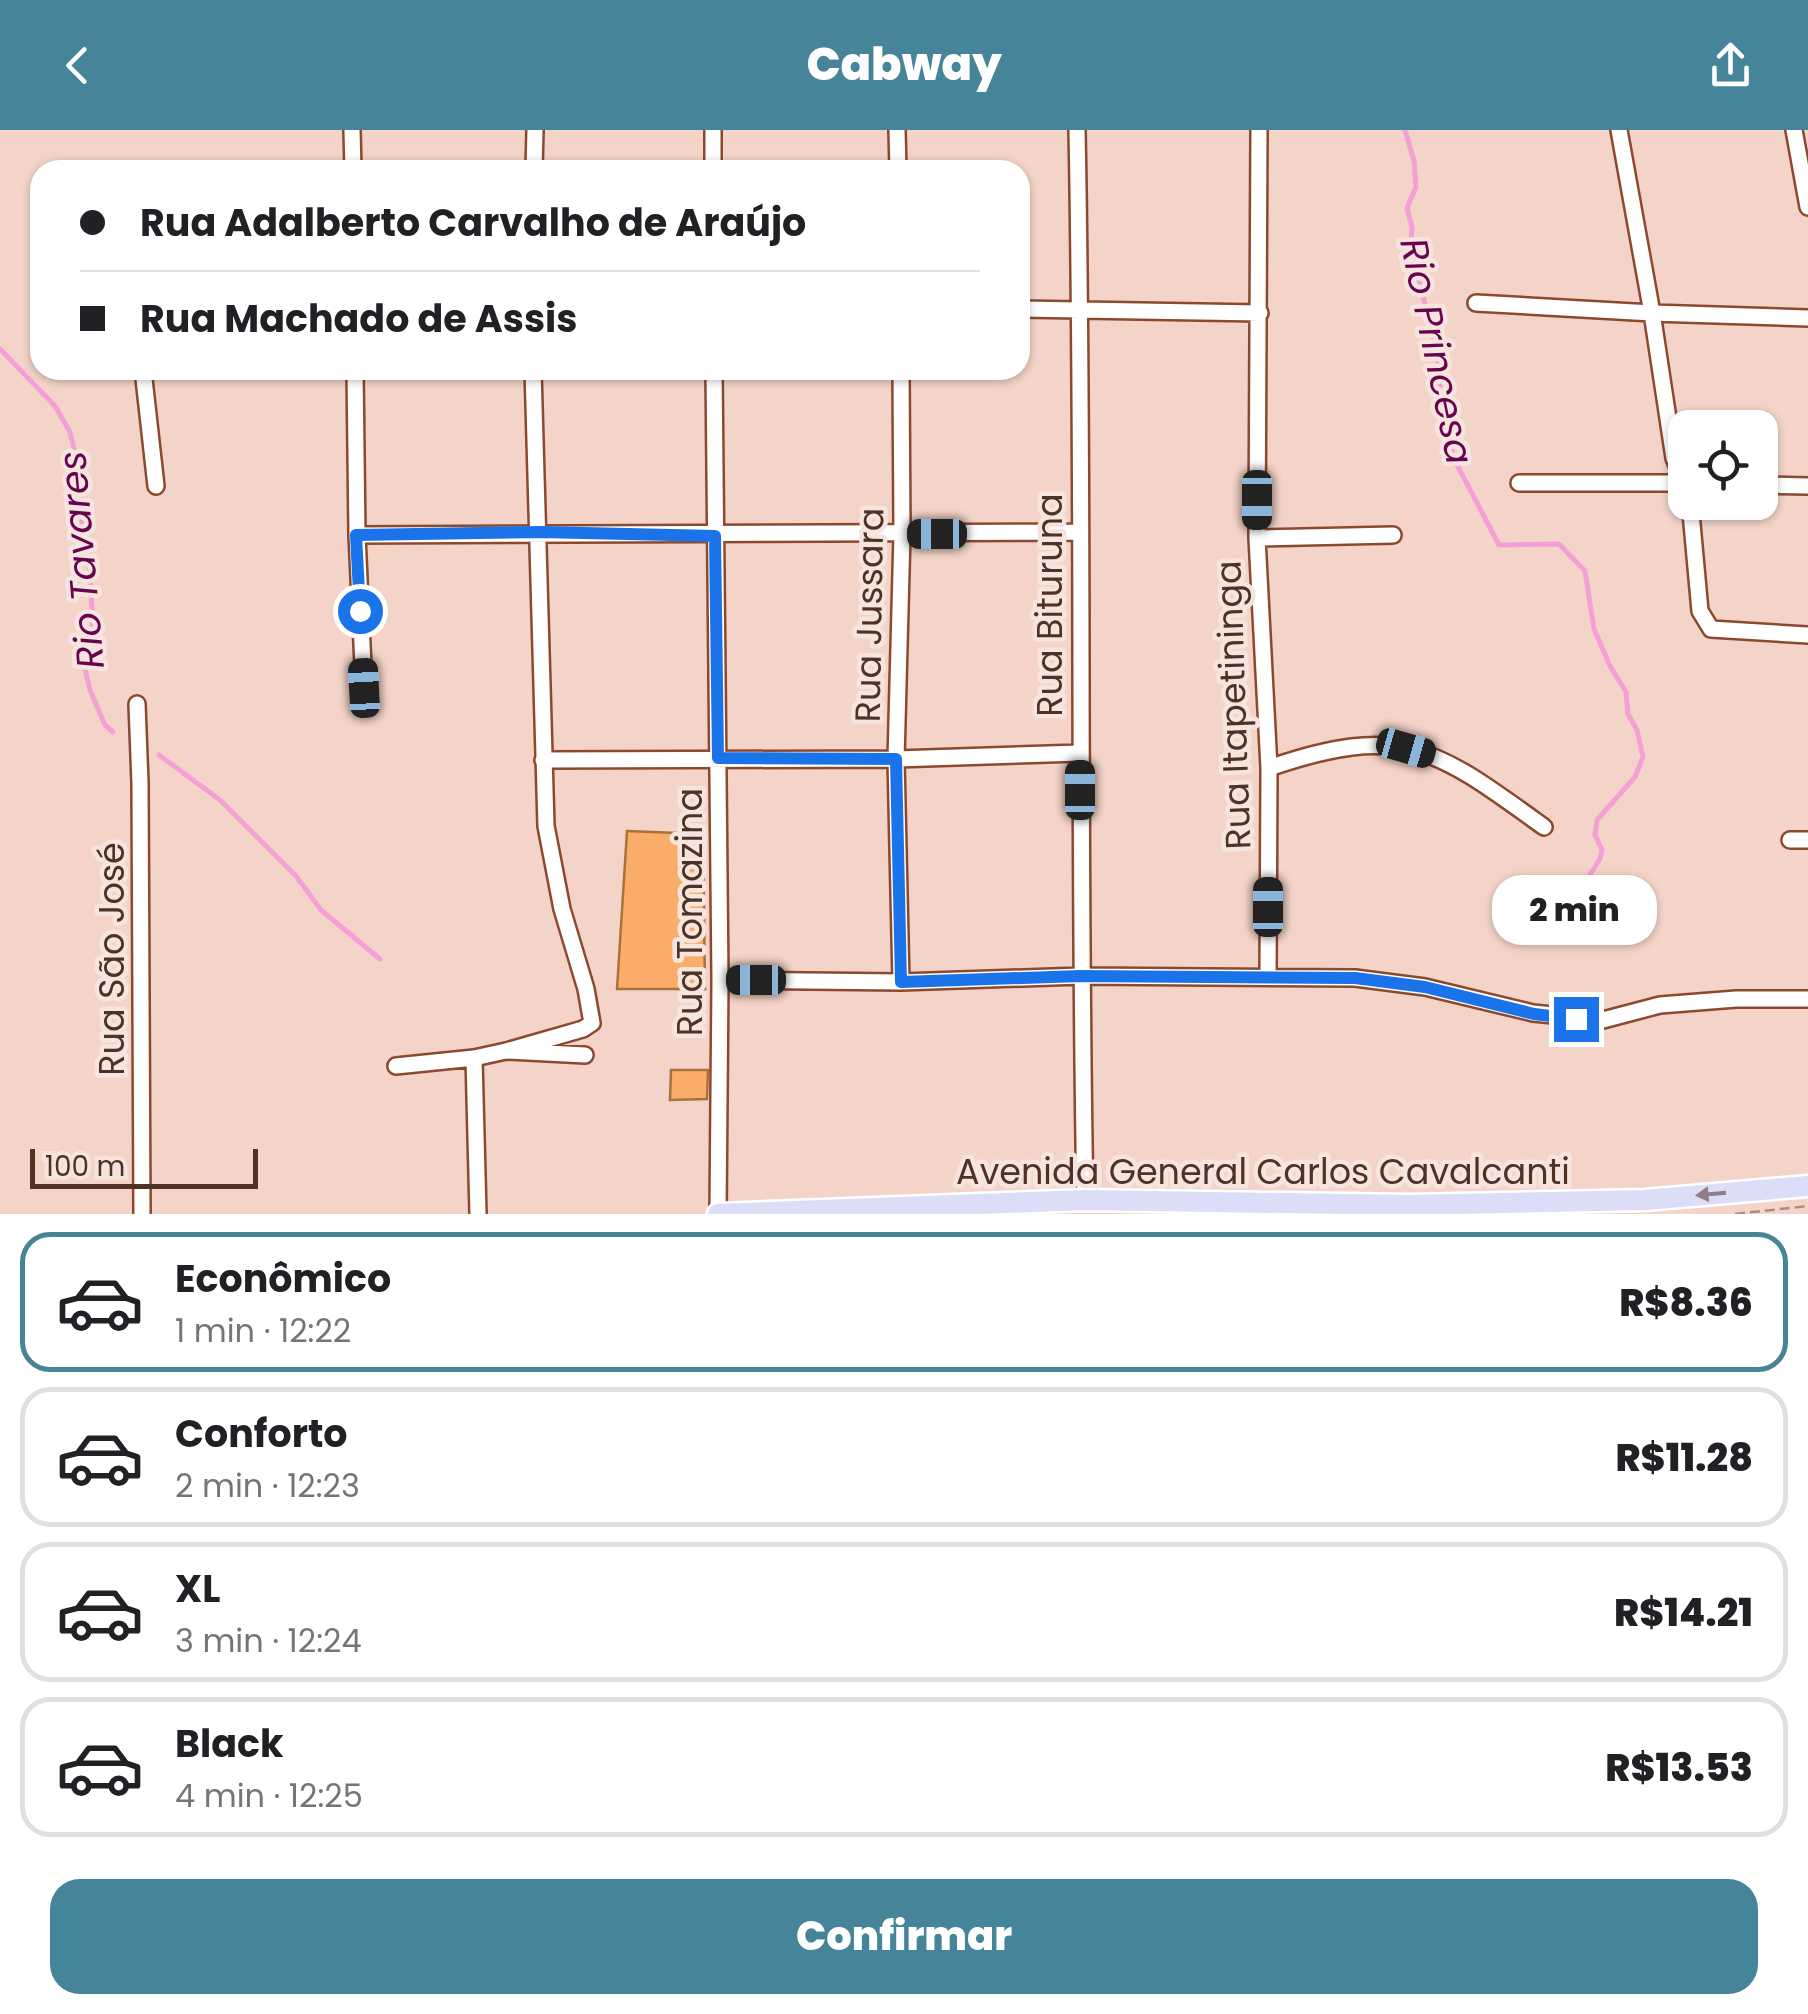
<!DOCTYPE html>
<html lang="pt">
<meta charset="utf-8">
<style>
:root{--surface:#fff;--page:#f6f6f6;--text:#202124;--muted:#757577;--line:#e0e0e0;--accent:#468499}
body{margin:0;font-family:Poppins,sans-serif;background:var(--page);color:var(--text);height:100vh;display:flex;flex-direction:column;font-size:38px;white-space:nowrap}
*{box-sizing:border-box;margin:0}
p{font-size:32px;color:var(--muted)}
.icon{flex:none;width:55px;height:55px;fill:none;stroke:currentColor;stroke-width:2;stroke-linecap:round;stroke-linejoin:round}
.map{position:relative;height:1084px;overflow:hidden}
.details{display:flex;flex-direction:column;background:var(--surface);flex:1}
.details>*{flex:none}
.hud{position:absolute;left:30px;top:30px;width:1000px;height:220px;border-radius:30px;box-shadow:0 2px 8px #0004;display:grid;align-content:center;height:220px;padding:0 50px;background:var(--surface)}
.fabs{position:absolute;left:1668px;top:280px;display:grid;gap:20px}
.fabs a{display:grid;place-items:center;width:110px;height:110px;border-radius:20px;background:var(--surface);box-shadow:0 2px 8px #0004;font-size:50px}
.scale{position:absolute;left:30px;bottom:25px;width:228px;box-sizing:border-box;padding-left:10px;border:5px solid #503125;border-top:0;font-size:28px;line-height:35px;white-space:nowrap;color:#503125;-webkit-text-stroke:8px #f6e5df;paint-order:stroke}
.end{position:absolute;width:45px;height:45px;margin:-22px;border:12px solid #1a73e8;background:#fff;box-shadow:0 0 0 5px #fff}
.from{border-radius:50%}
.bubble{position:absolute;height:70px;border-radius:30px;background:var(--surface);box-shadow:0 2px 8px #0004;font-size:32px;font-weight:800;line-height:70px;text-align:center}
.car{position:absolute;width:30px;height:60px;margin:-30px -15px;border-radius:12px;box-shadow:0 0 8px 2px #0007;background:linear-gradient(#222 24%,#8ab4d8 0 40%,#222 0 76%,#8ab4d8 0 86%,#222 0)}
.hud b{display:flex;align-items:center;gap:35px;height:95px;font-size:38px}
.hud b+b{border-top:2px solid var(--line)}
.hud i{width:25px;height:25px;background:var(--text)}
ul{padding:18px 0 0;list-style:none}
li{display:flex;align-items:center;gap:30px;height:140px;margin:0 20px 15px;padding:0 30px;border:5px solid var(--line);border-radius:30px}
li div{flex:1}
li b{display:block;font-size:38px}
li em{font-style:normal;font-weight:800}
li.on{border-color:var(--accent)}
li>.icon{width:90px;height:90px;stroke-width:1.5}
.action{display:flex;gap:20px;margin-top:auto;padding:20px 50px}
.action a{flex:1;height:115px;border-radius:30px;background:var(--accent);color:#fff;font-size:40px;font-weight:800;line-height:115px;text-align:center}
header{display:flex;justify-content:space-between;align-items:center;height:130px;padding:0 50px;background:var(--accent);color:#fff;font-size:45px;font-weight:800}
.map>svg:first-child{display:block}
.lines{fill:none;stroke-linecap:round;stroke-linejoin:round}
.stream{stroke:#f69fd6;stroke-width:5}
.building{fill:#faad68;stroke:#aa713c;stroke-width:2.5}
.minor-casing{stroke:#8c492e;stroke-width:20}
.major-casing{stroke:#fff;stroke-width:25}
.path{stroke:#ac8c80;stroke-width:2.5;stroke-dasharray:10 5;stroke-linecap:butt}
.minor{stroke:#fff;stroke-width:15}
.major{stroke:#dcdef7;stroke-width:20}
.oneway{fill:#8f7f84}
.route{stroke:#1a73e8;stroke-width:12}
.labels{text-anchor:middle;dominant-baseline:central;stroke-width:9;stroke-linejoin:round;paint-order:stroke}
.street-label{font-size:35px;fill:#503125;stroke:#f6e5df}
.water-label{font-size:38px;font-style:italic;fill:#680350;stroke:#f6e5df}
</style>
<header><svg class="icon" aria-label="back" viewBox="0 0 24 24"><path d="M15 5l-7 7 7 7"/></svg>Cabway<svg class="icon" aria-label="share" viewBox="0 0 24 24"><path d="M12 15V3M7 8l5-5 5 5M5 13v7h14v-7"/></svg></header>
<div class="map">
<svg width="1808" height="1084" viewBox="0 0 1808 1084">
<rect width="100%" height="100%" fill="#f4d4c8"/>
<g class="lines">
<path class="stream" d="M 1405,0 L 1414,31 L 1416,57 L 1407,78 L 1412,97 L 1411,116 L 1438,229 L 1441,278 L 1454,329 L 1499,415 L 1559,414 L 1585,441 L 1594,499 L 1610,536 L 1626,562 L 1628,584 L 1637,600 L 1643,627 L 1635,647 L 1597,690 L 1595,705 L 1602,720 L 1600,729 L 1584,754
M 0,219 L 55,276 L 70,302 L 80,343 L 82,394 L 89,425 L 93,499 L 85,539 L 90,560 L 105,595 L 113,602
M 159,625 L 220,670 L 296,746 L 321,780 L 380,829"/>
</g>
<path class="building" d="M 627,701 L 703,704 L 705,859 L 617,859 Z
M 671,940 L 708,940 L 707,969 L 670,970 Z"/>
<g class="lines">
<defs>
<path id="minor" d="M 352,0 L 353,40
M 713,0 L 713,40
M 897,0 L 898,40
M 1077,0 C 1084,357 1078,713 1085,1070
M 1259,0 L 1257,408 L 1269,638 L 1268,847
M 1619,0 L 1652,183 L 1674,328 L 1685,354
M 1794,0 L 1808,77
M 534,40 L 535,0
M 1476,173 L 1652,183 L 1808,188
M 1020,179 L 1260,183
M 143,240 L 156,356
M 355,240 L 357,405 L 364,558
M 714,240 L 720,850 L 718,1084
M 901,240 L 902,404 L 896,629 L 901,852
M 1519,353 L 1685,353
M 1760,355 L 1808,356
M 1690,372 L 1700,481 L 1711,499 L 1808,505
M 357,405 L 1079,402
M 1257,408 L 1393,405
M 137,574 L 140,653 L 142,1084
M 543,630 L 896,629 L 1080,623
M 1269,638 C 1403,592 1436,619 1544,697
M 1790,710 L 1808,710
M 720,850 L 901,852 L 1081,846 L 1355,848 L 1425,857 L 1533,883 L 1603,890 L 1660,875 L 1736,869 L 1808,869
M 506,921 L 583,899 L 592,893 L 586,859 L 562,779 L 546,696 L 533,240
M 474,928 L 478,1084
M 396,936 L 474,928 L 506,921 L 585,925"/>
<path id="major" d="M 718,1084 L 1085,1070 L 1410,1075 L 1645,1070 L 1808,1056"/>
</defs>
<use href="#minor" class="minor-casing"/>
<use href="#major" class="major-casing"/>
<path class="path" d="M 1735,1084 L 1808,1076"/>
<use href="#minor" class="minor"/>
<use href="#major" class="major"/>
</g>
<defs><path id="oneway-solid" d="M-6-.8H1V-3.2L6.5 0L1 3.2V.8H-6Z" transform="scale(2.5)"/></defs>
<use class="oneway" href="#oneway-solid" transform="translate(1711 1064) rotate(175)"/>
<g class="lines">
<path class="route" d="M 360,481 L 356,405 L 540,402 L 715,406 L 718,628 L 896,629 L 901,852 L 1080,846 L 1355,848 L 1425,857 L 1534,884 L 1576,889"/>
</g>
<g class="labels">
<g class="street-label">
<text transform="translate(1049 475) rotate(-90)">Rua Bituruna</text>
<text transform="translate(869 485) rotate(-89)">Rua Jussara</text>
<text transform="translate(1233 575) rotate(-92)">Rua Itapetininga</text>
<text transform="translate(689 782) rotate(-90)">Rua Tomazina</text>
<text transform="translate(111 829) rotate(-90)">Rua São José</text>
<text x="1263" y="1041">Avenida General Carlos Cavalcanti</text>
</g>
<g class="water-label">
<text transform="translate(1437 221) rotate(78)">Rio Princesa</text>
<text transform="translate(81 430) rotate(-95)">Rio Tavares</text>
</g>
</g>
</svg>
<div class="fabs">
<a><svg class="icon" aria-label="locate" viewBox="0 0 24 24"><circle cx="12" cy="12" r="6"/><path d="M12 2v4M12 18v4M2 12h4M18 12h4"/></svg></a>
</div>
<div class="scale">100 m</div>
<i class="end from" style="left:360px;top:481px"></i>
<i class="end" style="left:1576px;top:889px"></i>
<div class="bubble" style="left:1492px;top:745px;width:165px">2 min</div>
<i class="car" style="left:1257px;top:370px;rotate:180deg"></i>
<i class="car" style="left:937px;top:404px;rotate:270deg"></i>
<i class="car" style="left:364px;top:558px;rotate:357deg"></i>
<i class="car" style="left:1406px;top:618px;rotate:106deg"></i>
<i class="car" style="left:1080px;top:660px;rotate:0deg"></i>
<i class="car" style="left:1268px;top:777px;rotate:0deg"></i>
<i class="car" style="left:756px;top:850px;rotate:270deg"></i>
<div class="hud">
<b><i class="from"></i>Rua Adalberto Carvalho de Araújo</b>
<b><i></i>Rua Machado de Assis</b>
</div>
</div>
<section class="details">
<ul>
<li class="on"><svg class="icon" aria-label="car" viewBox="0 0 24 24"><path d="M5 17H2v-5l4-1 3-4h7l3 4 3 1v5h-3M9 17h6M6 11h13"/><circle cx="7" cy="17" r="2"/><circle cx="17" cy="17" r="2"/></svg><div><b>Econômico</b><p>1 min · 12:22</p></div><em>R$8.36</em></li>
<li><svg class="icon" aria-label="car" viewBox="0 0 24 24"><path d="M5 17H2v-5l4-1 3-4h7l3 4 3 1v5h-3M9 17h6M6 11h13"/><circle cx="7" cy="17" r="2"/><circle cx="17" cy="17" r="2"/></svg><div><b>Conforto</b><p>2 min · 12:23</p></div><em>R$11.28</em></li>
<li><svg class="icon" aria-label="car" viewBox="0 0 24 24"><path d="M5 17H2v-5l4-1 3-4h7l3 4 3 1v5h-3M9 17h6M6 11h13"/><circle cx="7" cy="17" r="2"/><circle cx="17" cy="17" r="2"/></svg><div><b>XL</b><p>3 min · 12:24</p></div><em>R$14.21</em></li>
<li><svg class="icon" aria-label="car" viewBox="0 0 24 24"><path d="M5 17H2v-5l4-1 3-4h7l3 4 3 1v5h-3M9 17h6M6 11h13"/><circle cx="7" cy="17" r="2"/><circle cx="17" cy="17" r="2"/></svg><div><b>Black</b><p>4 min · 12:25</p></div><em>R$13.53</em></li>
</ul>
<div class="action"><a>Confirmar</a></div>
</section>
